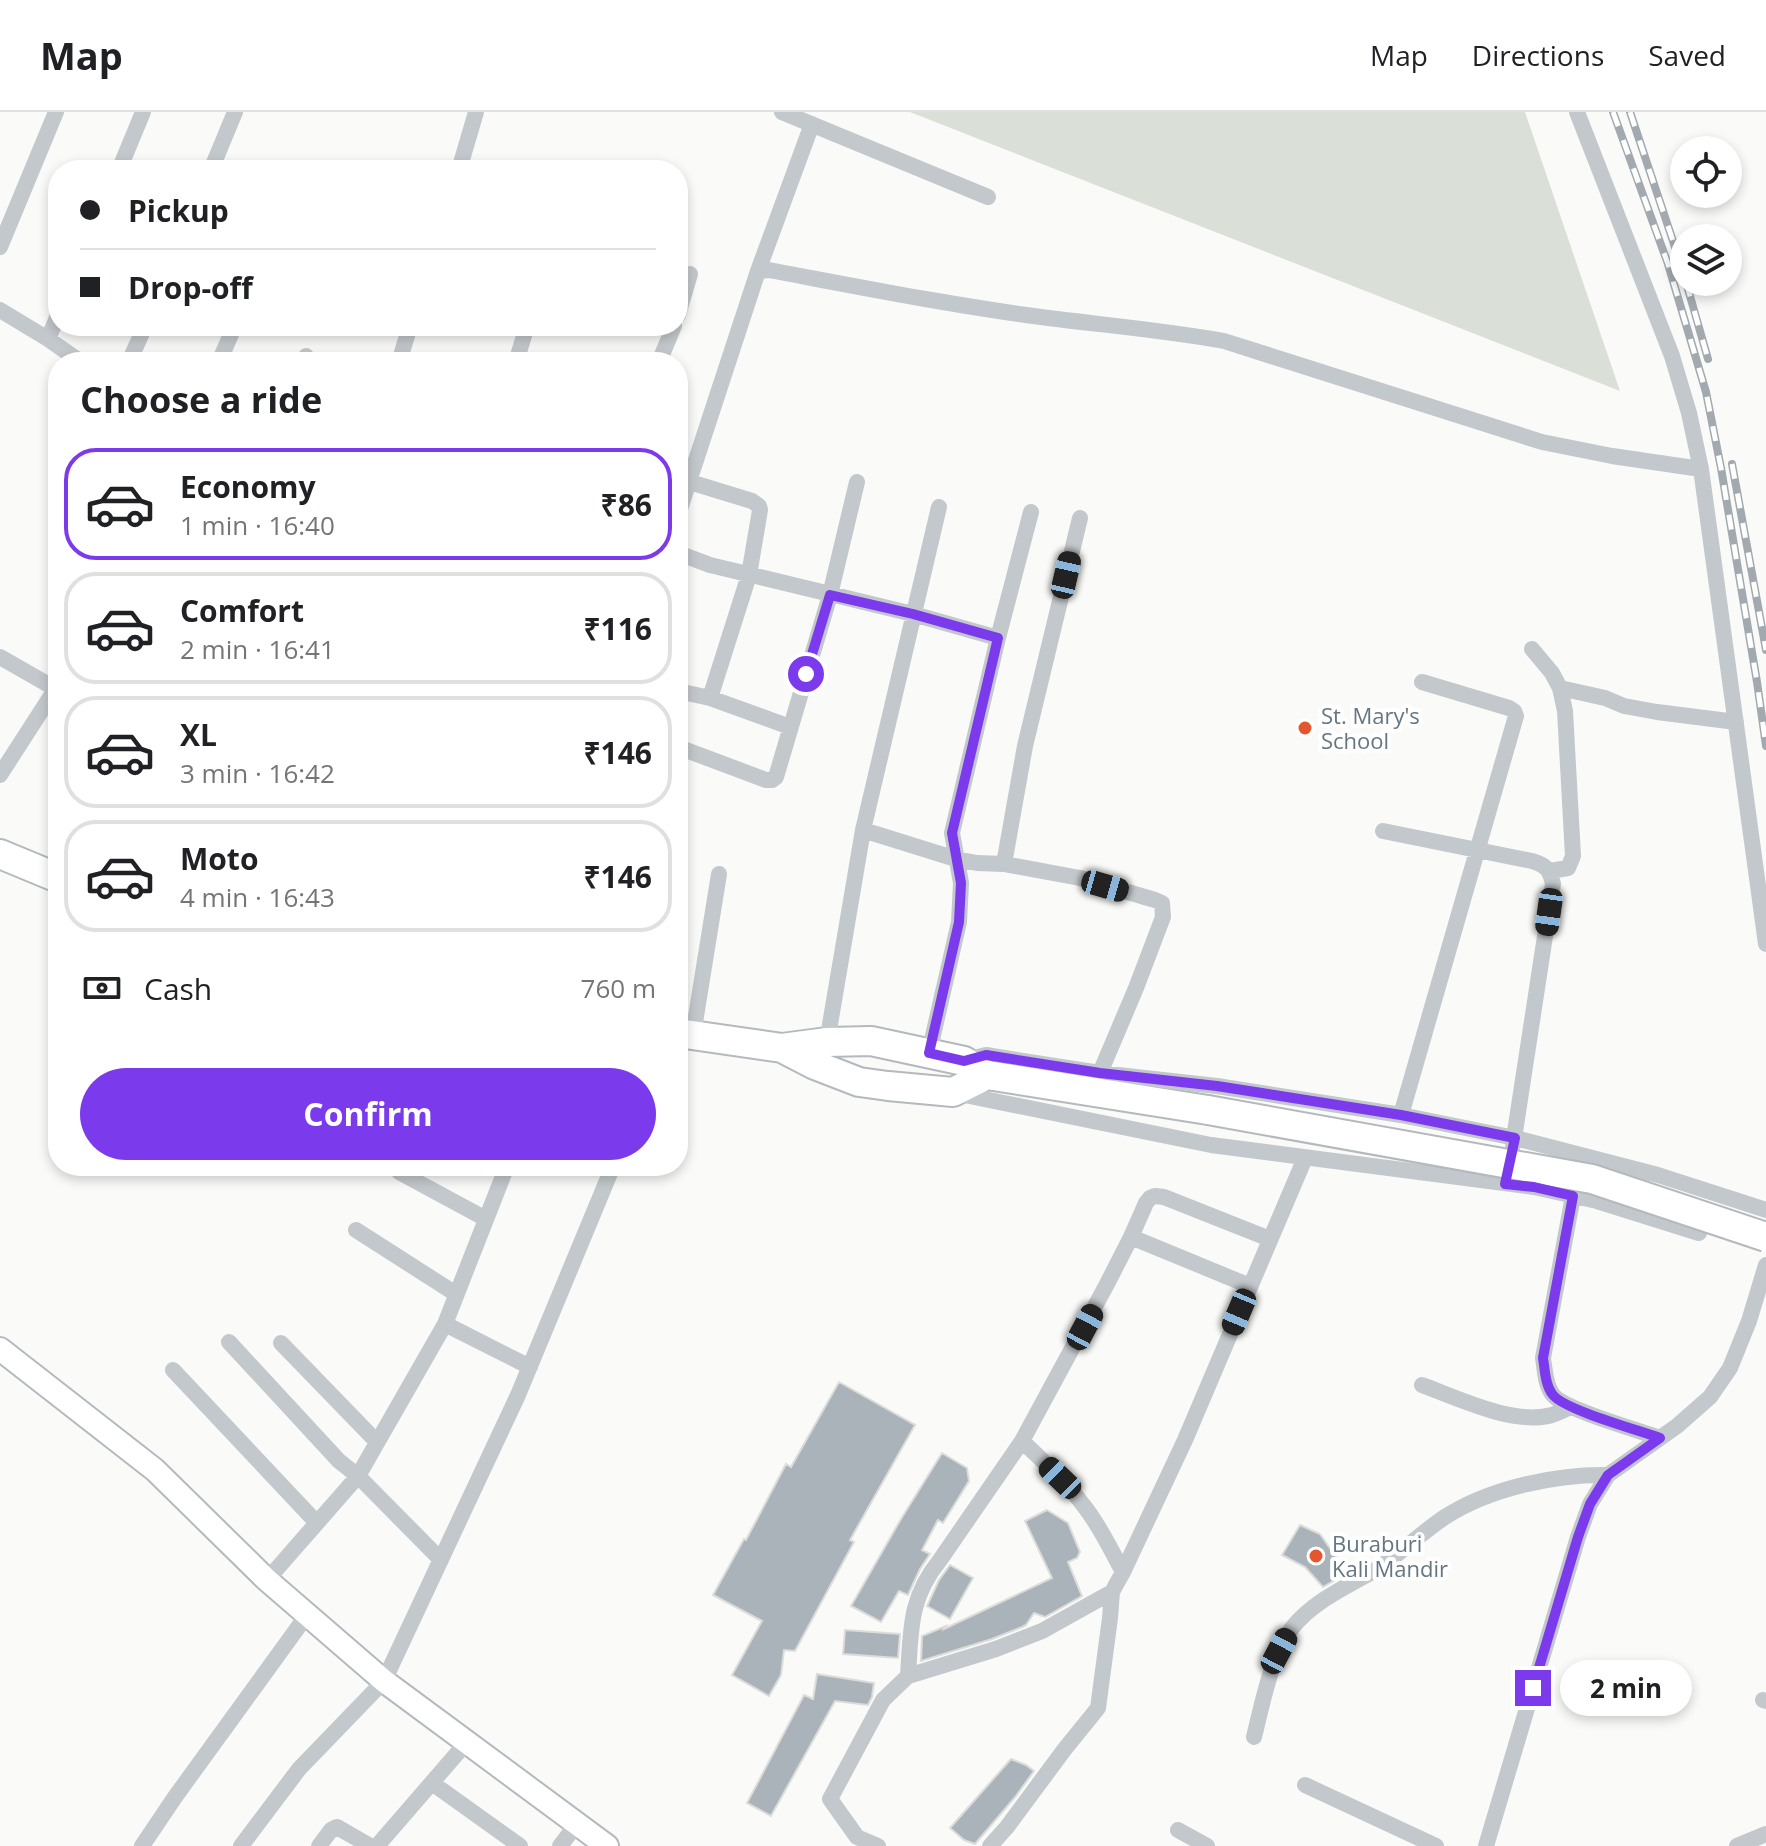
<!DOCTYPE html>
<meta charset="utf-8">
<style>
:root{--surface:#fff;--page:#f2f2f2;--text:#202124;--muted:#757577;--line:#e0e0e0;--accent:#7c3aed}
body{margin:0;font-family:"Open Sans",sans-serif;background:var(--page);color:var(--text);height:100vh;display:flex;flex-direction:column;font-size:30px;white-space:nowrap}
*{box-sizing:border-box;margin:0}
p{font-size:26px;color:var(--muted)}
.icon{flex:none;width:44px;height:44px;fill:none;stroke:currentColor;stroke-width:2;stroke-linecap:round;stroke-linejoin:round}
.map{position:relative;flex:1;overflow:hidden}
.drawer{position:absolute;left:48px;top:240px;width:640px;height:824px;display:flex;flex-direction:column;background:var(--surface);border-radius:32px;box-shadow:0 4px 12px #0003}
.drawer>*{flex:none}
.banner{position:absolute;left:48px;top:48px;width:640px;height:176px;border-radius:32px;box-shadow:0 4px 12px #0003;display:grid;align-content:center;height:176px;padding:0 32px;background:var(--surface)}
.fabs{position:absolute;left:1670px;top:24px;display:grid;gap:16px}
.fabs a{display:grid;place-items:center;width:72px;height:72px;border-radius:50%;background:var(--surface);box-shadow:0 4px 12px #0003;font-size:40px}
.end{position:absolute;width:36px;height:36px;margin:-18px;border:10px solid #7c3aed;background:#fff;box-shadow:0 0 0 4px #fff}
.from{border-radius:50%}
.bubble{position:absolute;height:56px;border-radius:28px;background:var(--surface);box-shadow:0 4px 12px #0003;font-size:26px;font-weight:700;line-height:56px;text-align:center}
.car{position:absolute;width:24px;height:48px;margin:-24px -12px;border-radius:10px;box-shadow:0 0 6px 2px #0007;background:linear-gradient(#222 24%,#8ab4d8 0 40%,#222 0 76%,#8ab4d8 0 86%,#222 0)}
.banner b{display:flex;align-items:center;gap:28px;height:76px;font-size:30px}
.banner b+b{border-top:2px solid var(--line)}
.banner i{width:20px;height:20px;background:var(--text)}
ul{padding:0;list-style:none}
li{display:flex;align-items:center;gap:24px;height:112px;margin:0 16px 12px;padding:0 16px;border:4px solid var(--line);border-radius:32px}
li div{flex:1}
li b{display:block;font-size:30px}
li em{font-style:normal;font-weight:700}
li.active{border-color:var(--accent)}
li>.icon{width:72px;height:72px;stroke-width:1.5}
h2{padding:0 32px;font-size:36px;line-height:96px}
.pay{display:flex;align-items:center;gap:20px;height:88px;padding:0 32px;font-size:30px}
.pay p{margin-inline-start:auto}
.action{display:flex;gap:16px;margin-top:auto;padding:16px 32px}
.action a{flex:1;height:92px;border-radius:48px;background:var(--accent);color:#fff;font-size:32px;font-weight:700;line-height:92px;text-align:center}
header{display:flex;align-items:center;gap:48px;box-sizing:border-box;height:112px;padding:0 40px;background:var(--surface);border-bottom:2px solid var(--line)}
header strong{font-size:38px}
nav{display:flex;gap:44px;margin-inline-start:auto;font-size:28px}
.map>svg:first-child{display:block}
.green{fill:#dadfd7}
.building{fill:#aab3b9;stroke:#dcdcda;stroke-width:2}
.lines{fill:none;stroke-linecap:round;stroke-linejoin:round}
.secondary-casing{stroke:#b3babf;stroke-width:26}
.highway-casing{stroke:#b4b9bd;stroke-width:32}
.street{stroke:#c3c8cc;stroke-width:16}
.secondary{stroke:#fff;stroke-width:22}
.highway{stroke:#fff;stroke-width:28}
.rail-casing{stroke:#a2aab0;stroke-width:8}
.rail{stroke:#fff;stroke-width:5;stroke-dasharray:15;stroke-linecap:butt}
.highway-bridge-casing{stroke:#b4b9bd;stroke-width:32;stroke-linecap:butt}
.highway-bridge{stroke:#fff;stroke-width:28}
.route{stroke:#7c3aed;stroke-width:10}
.poi-dot{fill:#e4572e;stroke:#fff;stroke-width:3}
.labels{text-anchor:middle;dominant-baseline:central;stroke-width:8;stroke-linejoin:round;paint-order:stroke}
.poi-label{font-size:22px;fill:#657683;stroke:#fff;text-anchor:start}
</style>
<header>
<strong>Map</strong>
<nav><a>Map</a><a>Directions</a><a>Saved</a></nav>
</header>
<div class="map">
<svg width="1766" height="1734" viewBox="0 0 1766 1734">
<rect width="100%" height="100%" fill="#fafaf8"/>
<path class="green" d="M 910,0 L 1525,0 L 1620,279 Z"/>
<path class="building" d="M 839,1270 L 915,1313 L 850,1428 L 854,1430 L 795,1539 L 784,1538 L 781,1563 L 769,1584 L 732,1563 L 762,1509 L 713,1483 L 744,1427 L 746,1428 L 786,1352 L 791,1355 Z
M 942,1341 L 967,1356 L 969,1369 L 943,1411 L 938,1408 L 922,1438 L 930,1442 L 920,1457 L 908,1483 L 899,1479 L 881,1510 L 851,1494 L 901,1407 Z
M 1047,1398 L 1068,1411 L 1080,1440 L 1077,1446 L 1068,1450 L 1082,1484 L 1045,1505 L 1034,1501 L 1026,1513 L 1022,1515 L 992,1527 L 921,1549 L 922,1524 L 946,1514 L 944,1517 L 1052,1466 L 1025,1409 Z
M 1300,1413 L 1320,1422 L 1347,1461 L 1323,1475 L 1305,1455 L 1282,1443 Z
M 950,1453 L 973,1466 L 950,1507 L 927,1494 L 939,1468 Z
M 845,1518 L 900,1522 L 898,1546 L 843,1542 Z
M 817,1562 L 874,1571 L 872,1585 L 868,1593 L 835,1589 L 771,1704 L 747,1691 L 804,1583 L 813,1587 Z
M 1011,1647 L 1026,1653 L 1034,1659 L 1016,1684 L 975,1732 L 964,1728 L 950,1716 Z"/>
<g class="lines">
<defs>
<path id="secondary" d="M 0,1237 L 155,1358 L 267,1468 L 384,1569 L 607,1734"/>
<path id="highway" d="M 0,742 L 58,766
M 678,921 L 782,936 L 827,930 L 871,929 L 964,949 L 987,963 L 1208,998
M 782,936 L 815,953 L 859,970 L 888,974 L 953,980 L 987,963"/>
</defs>
<use href="#secondary" class="secondary-casing"/>
<use href="#highway" class="highway-casing"/>
<path class="street" d="M 782,0 L 988,85
M 1577,0 L 1672,244 L 1689,301 L 1701,357 L 1766,832
M 119,58 L 143,0
M 211,58 L 235,0
M 459,58 L 476,0
M 0,135 L 56,0
M 758,159 L 769,158 C 860,175 950,193 1041,205 C 1102,213 1164,218 1224,229 L 1542,330 L 1612,344 L 1701,357
M 0,198 L 48,227 L 81,250
M 678,203 L 690,162
M 48,227 L 58,203
M 129,250 L 145,214
M 219,250 L 232,220 L 232,214
M 303,250 L 306,244
M 399,250 L 410,214
M 516,250 L 527,214
M 659,250 L 674,214
M 680,367 L 752,389 L 759,394 L 760,398 L 749,463 L 710,586
M 678,403 L 758,159 L 812,12
M 678,441 L 710,453 L 913,502 L 998,526
M 1532,537 L 1552,561 L 1560,576 L 1565,599 L 1573,744 L 1568,756 L 1550,759
M 0,545 L 56,577
M 1560,576 L 1605,586 L 1624,594 L 1657,600 L 1736,610
M 678,579 L 710,586 L 790,615
M 678,635 L 766,668 L 772,668 L 776,665 L 830,483 L 857,370
M 0,663 L 58,573
M 863,718 L 956,747 L 977,751 L 1004,752 L 1080,766 L 1155,788 L 1162,791 L 1163,805 L 1136,876 L 1100,961
M 1383,719 L 1532,749 C 1546,753 1550,758 1553,772 L 1513,1033
M 1004,752 L 1025,634 L 1080,406
M 693,923 L 719,762
M 827,930 L 863,718 L 939,395
M 929,941 L 959,810 L 961,771 L 952,721 L 998,526 L 1031,400
M 964,949 L 986,943 L 1100,961 L 1217,974 L 1401,1003 L 1515,1026 L 1658,1063 L 1766,1098
M 955,981 L 1211,1033 L 1534,1075 L 1597,1089 L 1699,1121
M 1401,1003 L 1516,604 L 1514,599 L 1509,596 L 1422,570
M 399,1060 L 486,1107
M 1573,1084 L 1543,1246 C 1545,1258 1545,1273 1553,1283 C 1565,1298 1638,1318 1660,1326
M 356,1118 L 456,1182
M 1131,1125 L 1250,1174
M 445,1212 L 530,1255
M 229,1230 L 339,1349 L 358,1364 L 441,1448
M 281,1231 L 377,1330
M 173,1258 L 317,1411
M 1422,1273 C 1457,1286 1515,1314 1552,1303 C 1558,1301 1564,1298 1570,1295
M 1022,1329 C 1044,1350 1066,1370 1084,1394 C 1100,1414 1111,1438 1123,1460
M 267,1468 L 358,1364 L 445,1212 L 507,1054
M 908,1564 L 996,1537 L 1042,1519 L 1112,1480
M 1763,1588 L 1766,1589
M 1254,1625 C 1262,1593 1272,1541 1292,1516 C 1313,1489 1348,1474 1377,1457 C 1401,1441 1421,1421 1445,1405 C 1490,1376 1556,1362 1608,1363
M 432,1671 L 520,1734
M 1305,1673 L 1436,1734
M 1178,1718 L 1207,1734
M 142,1734 L 175,1685 L 307,1503
M 241,1734 L 299,1657 L 384,1569 L 518,1283 L 613,1054
M 319,1734 L 331,1718 L 337,1715 L 370,1734
M 377,1734 L 467,1630
M 560,1734 L 577,1712
M 878,1734 L 857,1725 L 830,1687 L 883,1588 L 908,1564 C 911,1518 909,1486 940,1448 L 1022,1329 L 1107,1172 L 1131,1125 L 1146,1091 L 1150,1086 L 1155,1084 L 1164,1085 L 1270,1127
M 990,1734 L 1007,1715 L 1064,1638 L 1098,1596 L 1110,1506 L 1112,1480 L 1123,1460 L 1185,1328 L 1305,1046
M 1486,1734 L 1578,1425 L 1590,1392 L 1608,1363 L 1677,1314 L 1710,1285 L 1730,1256 L 1749,1209 L 1766,1153
M 1737,1734 L 1766,1722"/>
<use href="#secondary" class="secondary"/>
<use href="#highway" class="highway"/>
<defs>
<path id="rail" d="M 1613,0 L 1668,152 L 1706,280 L 1721,356 L 1757,570 L 1766,634
M 1630,0 L 1684,162
M 1686,170 L 1708,247
M 1732,352 L 1766,538"/>
</defs>
<use href="#rail" class="rail-casing"/>
<use href="#rail" class="rail"/>
<defs>
<path id="highway-bridge" d="M 1208,998 L 1592,1067 L 1766,1125"/>
</defs>
<use href="#highway-bridge" class="highway-bridge-casing"/>
<use href="#highway-bridge" class="highway-bridge"/>
</g>
<g class="lines">
<path class="route" d="M 806,562 L 830,483 L 913,502 L 998,526 L 952,721 L 961,771 L 959,810 L 929,941 L 964,949 L 986,943 L 1100,961 L 1217,974 L 1401,1003 L 1515,1026 L 1505,1072 L 1534,1075 L 1573,1084 L 1543,1246 C 1545,1258 1545,1273 1553,1283 C 1565,1298 1638,1318 1660,1326 L 1608,1363 L 1590,1392 L 1578,1425 L 1533,1576"/>
</g>
<g class="poi-dot">
<circle cx="1305" cy="616" r="8"/>
<circle cx="1316" cy="1444" r="8"/>
</g>
<g class="labels">
<g class="poi-label">
<text x="1321" y="603">St. Mary's<tspan x="1321" dy="25">School</tspan></text>
<text x="1332" y="1431">Buraburi<tspan x="1332" dy="25">Kali Mandir</tspan></text>
</g>
</g>
</svg>
<div class="fabs">
<a><svg class="icon" aria-label="locate" viewBox="0 0 24 24"><circle cx="12" cy="12" r="6"/><path d="M12 2v4M12 18v4M2 12h4M18 12h4"/></svg></a>
<a><svg class="icon" aria-label="layers" viewBox="0 0 24 24"><path d="M12 4l9 5-9 5-9-5zM3 14l9 5 9-5"/></svg></a>
</div>
<i class="end from" style="left:806px;top:562px"></i>
<i class="end" style="left:1533px;top:1576px"></i>
<div class="bubble" style="left:1560px;top:1548px;width:132px">2 min</div>
<i class="car" style="left:1066px;top:463px;rotate:13deg"></i>
<i class="car" style="left:1105px;top:774px;rotate:106deg"></i>
<i class="car" style="left:1549px;top:800px;rotate:188deg"></i>
<i class="car" style="left:1239px;top:1200px;rotate:203deg"></i>
<i class="car" style="left:1085px;top:1215px;rotate:28deg"></i>
<i class="car" style="left:1060px;top:1366px;rotate:314deg"></i>
<i class="car" style="left:1279px;top:1539px;rotate:28deg"></i>
<div class="banner">
<b><i class="from"></i>Pickup</b>
<b><i></i>Drop-off</b>
</div>
<section class="drawer">
<h2>Choose a ride</h2>
<ul>
<li class="active"><svg class="icon" aria-label="car" viewBox="0 0 24 24"><path d="M5 17H2v-5l4-1 3-4h7l3 4 3 1v5h-3M9 17h6M6 11h13"/><circle cx="7" cy="17" r="2"/><circle cx="17" cy="17" r="2"/></svg><div><b>Economy</b><p>1 min · 16:40</p></div><em>₹86</em></li>
<li><svg class="icon" aria-label="car" viewBox="0 0 24 24"><path d="M5 17H2v-5l4-1 3-4h7l3 4 3 1v5h-3M9 17h6M6 11h13"/><circle cx="7" cy="17" r="2"/><circle cx="17" cy="17" r="2"/></svg><div><b>Comfort</b><p>2 min · 16:41</p></div><em>₹116</em></li>
<li><svg class="icon" aria-label="car" viewBox="0 0 24 24"><path d="M5 17H2v-5l4-1 3-4h7l3 4 3 1v5h-3M9 17h6M6 11h13"/><circle cx="7" cy="17" r="2"/><circle cx="17" cy="17" r="2"/></svg><div><b>XL</b><p>3 min · 16:42</p></div><em>₹146</em></li>
<li><svg class="icon" aria-label="car" viewBox="0 0 24 24"><path d="M5 17H2v-5l4-1 3-4h7l3 4 3 1v5h-3M9 17h6M6 11h13"/><circle cx="7" cy="17" r="2"/><circle cx="17" cy="17" r="2"/></svg><div><b>Moto</b><p>4 min · 16:43</p></div><em>₹146</em></li>
</ul>
<div class="pay"><svg class="icon" aria-label="cash" viewBox="0 0 24 24"><path d="M3 7h18v10H3z"/><circle cx="12" cy="12" r="2"/></svg>Cash<p>760 m</p></div>
<div class="action"><a>Confirm</a></div>
</section>
</div>
